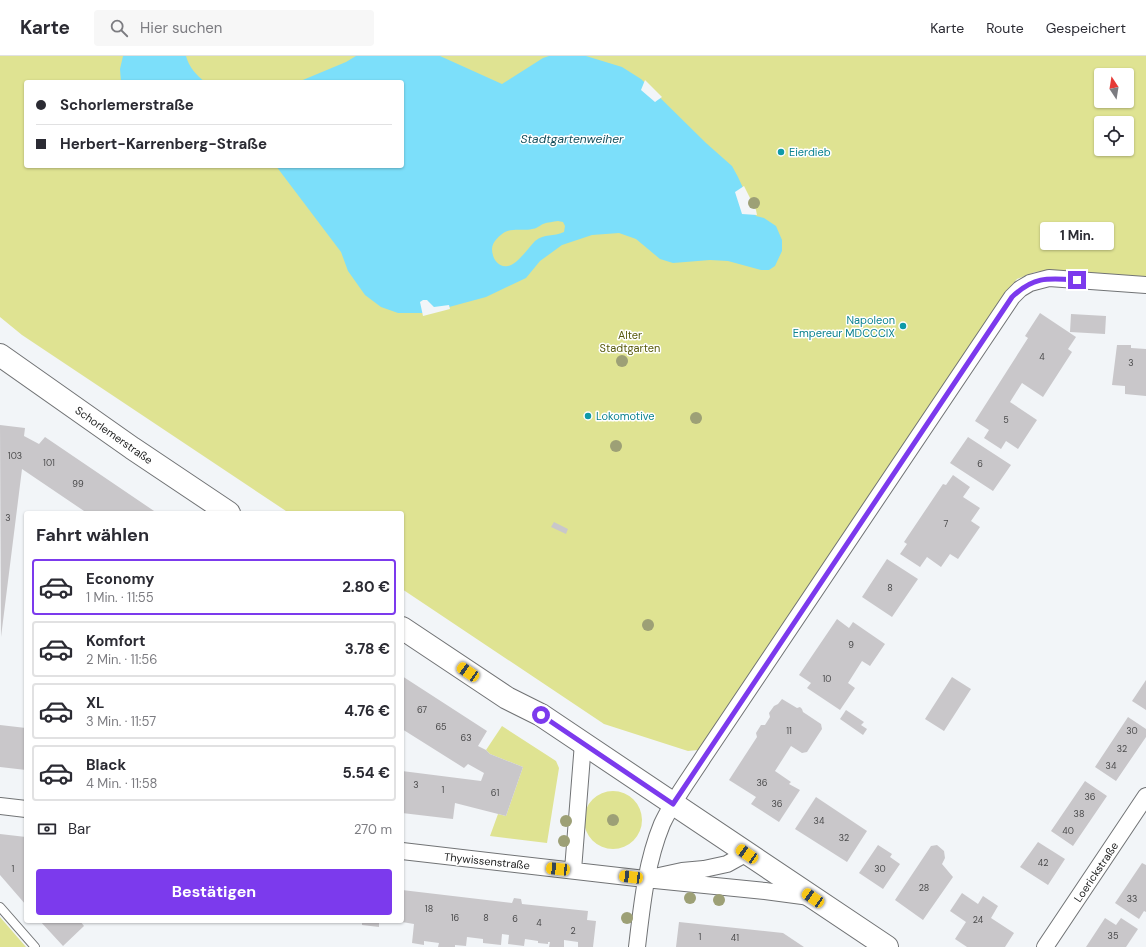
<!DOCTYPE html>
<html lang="de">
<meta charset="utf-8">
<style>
:root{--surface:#fff;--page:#f7f7f7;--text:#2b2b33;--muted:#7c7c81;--line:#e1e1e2;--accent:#7c3aed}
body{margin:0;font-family:"DM Sans",sans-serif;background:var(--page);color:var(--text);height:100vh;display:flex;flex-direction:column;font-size:15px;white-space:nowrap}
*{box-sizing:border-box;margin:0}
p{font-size:13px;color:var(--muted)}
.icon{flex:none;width:22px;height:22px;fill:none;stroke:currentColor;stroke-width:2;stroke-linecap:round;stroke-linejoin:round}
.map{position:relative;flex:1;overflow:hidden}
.details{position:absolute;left:24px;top:455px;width:380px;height:412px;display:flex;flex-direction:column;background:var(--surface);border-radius:4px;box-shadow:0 1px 3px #0004}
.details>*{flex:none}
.guide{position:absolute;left:24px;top:24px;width:380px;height:88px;border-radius:4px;box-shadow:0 1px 3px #0004;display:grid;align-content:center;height:88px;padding:0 12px;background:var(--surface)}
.needle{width:26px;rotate:348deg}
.controls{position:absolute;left:1094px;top:12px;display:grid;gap:8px}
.controls a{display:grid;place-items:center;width:40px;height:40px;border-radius:4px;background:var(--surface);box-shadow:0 1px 3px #0004;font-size:20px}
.end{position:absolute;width:18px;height:18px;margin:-9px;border:5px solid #7c3aed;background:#fff;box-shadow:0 0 0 2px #fff}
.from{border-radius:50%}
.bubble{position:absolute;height:28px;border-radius:4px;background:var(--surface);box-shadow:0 1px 3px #0004;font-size:13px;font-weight:700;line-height:28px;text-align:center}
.car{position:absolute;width:12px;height:24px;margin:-12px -6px;border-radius:5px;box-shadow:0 0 3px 1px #0007;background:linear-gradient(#f5c518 24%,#345 0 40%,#f5c518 0 76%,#345 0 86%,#f5c518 0)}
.guide b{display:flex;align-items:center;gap:14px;height:38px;font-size:15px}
.guide b+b{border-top:1px solid var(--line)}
.guide i{width:10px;height:10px;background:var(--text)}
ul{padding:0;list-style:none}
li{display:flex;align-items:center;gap:12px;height:56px;margin:0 8px 6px;padding:0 4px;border:2px solid var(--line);border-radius:4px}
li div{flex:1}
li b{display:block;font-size:15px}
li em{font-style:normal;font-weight:700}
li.current{border-color:var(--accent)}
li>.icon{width:36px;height:36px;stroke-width:1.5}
h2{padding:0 12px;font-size:18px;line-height:48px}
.pay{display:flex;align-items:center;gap:10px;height:44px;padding:0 12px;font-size:15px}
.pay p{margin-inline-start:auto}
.action{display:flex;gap:8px;margin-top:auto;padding:8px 12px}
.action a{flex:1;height:46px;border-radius:4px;background:var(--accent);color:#fff;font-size:16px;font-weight:700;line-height:46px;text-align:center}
header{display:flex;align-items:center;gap:24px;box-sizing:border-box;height:56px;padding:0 20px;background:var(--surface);border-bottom:1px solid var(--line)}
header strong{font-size:19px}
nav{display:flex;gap:22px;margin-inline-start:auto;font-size:14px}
.search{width:280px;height:36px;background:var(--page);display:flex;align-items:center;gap:10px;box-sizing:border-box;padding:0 14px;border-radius:4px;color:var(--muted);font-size:15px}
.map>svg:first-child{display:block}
.green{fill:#dfe392;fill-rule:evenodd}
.water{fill:#7cdffa;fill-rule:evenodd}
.pier{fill:#f2f5f8}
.building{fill:#c9c7ca}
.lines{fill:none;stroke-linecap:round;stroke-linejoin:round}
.lane-casing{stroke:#717375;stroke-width:10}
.street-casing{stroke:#717375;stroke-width:18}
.secondary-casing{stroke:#717375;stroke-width:24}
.lane{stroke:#fff;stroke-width:8}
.street{stroke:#fff;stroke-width:16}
.secondary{stroke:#fff;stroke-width:22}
.tree{fill:#9da076}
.route{stroke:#7c3aed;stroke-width:5}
.culture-dot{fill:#0f9aa8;stroke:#fff;stroke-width:1.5}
.labels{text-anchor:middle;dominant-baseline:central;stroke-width:3;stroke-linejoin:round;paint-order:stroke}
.number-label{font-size:9px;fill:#4a4a4b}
.culture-label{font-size:11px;fill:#0d838f;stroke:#fff;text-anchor:start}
.park-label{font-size:11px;fill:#585a0c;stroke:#fff}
.street-label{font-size:11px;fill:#202121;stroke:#fff}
.water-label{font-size:12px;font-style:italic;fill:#15505d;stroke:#fff}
</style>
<header>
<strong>Karte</strong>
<div class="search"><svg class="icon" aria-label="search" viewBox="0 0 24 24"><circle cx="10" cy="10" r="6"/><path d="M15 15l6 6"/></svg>Hier suchen</div>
<nav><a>Karte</a><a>Route</a><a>Gespeichert</a></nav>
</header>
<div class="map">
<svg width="1146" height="891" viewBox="0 0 1146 891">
<rect width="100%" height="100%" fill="#f2f5f8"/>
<path class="green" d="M 0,0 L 1146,0 L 1146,221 L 1051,214 L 1035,216 L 1017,223 L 1006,236 L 698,694 L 688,695 L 604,668 L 402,533 L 402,457 L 289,457 L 22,279 L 0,261 ZM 1101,19 L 1127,19 L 1127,45 L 1101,45 ZM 26,26 L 402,26 L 402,110 L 26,110 ZM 1101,67 L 1127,67 L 1127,93 L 1101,93 Z
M 502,670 L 556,705 L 559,712 L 547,787 L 490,780 L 498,758 L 506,760 L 523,711 L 490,698 L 486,694 Z
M584 764a29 29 0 1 1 58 0a29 29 0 1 1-58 0Z
M 0,861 L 26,891 L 0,891 Z"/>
<path class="water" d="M 123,0 L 186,0 C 189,11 196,19 205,26 L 121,26 L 120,13 Z
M 356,0 L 440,0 L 502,28 L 543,2 L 549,0 L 586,0 L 622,11 L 641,23 L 706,87 L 732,110 L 738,121 L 756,160 L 764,162 L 776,170 L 782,184 L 782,195 L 775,210 L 769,214 L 761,214 L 728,205 L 710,204 L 673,207 L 660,203 L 636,183 L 619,177 L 592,179 L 562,189 L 540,205 L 526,222 L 486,241 L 427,257 L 398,257 L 381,251 L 365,239 L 348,215 L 341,196 L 276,110 L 402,110 L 402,26 L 298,26 L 346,6 ZM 558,165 L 563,166 L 565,170 L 564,176 C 553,181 545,177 535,185 C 528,192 518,208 508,210 C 498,212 492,202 492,193 C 492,186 500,179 505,176 C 513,172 524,175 532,173 C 536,173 539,170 543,168 C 548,166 553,166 558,165 Z"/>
<path class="pier" d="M 645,24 L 662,41 L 655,46 L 641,34 Z
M 744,130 L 756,154 L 757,159 L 742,158 L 735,136 Z
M 423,244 L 427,244 L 434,251 L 449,249 L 450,253 L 423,260 L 420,246 Z"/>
<path class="building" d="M 1040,257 L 1076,281 L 1068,293 L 1072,296 L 1043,341 L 1022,327 L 1010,346 L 1037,364 L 1018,393 L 1006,385 L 1001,393 L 984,382 L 989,374 L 975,365 L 1028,282 L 1025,280 Z
M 1071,258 L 1106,260 L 1105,278 L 1070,276 Z
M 1117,289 L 1131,289 L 1131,292 L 1146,293 L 1146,340 L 1125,338 L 1125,330 L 1112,329 Z
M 0,369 L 25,372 L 24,380 L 39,388 L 45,381 L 157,457 L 87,457 L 22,413 L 1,581 Z
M 968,381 L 1011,409 L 993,435 L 950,407 Z
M 953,419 L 970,431 L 963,441 L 980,452 L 971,465 L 980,471 L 958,503 L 950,498 L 941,511 L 927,501 L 920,511 L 900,498 L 907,488 L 904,486 L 943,428 L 946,429 Z
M 554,466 L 568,473 L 566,478 L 551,471 Z
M 887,503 L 918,523 L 892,561 L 862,541 Z
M 837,563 L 849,572 L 853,566 L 885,588 L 870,610 L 862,605 L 848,627 L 855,632 L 840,654 L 807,632 L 811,627 L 799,619 Z
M 402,620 L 487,675 L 478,690 L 486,694 L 490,698 L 523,711 L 506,760 L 455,747 L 453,763 L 402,757 L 402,715 L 481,725 L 484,717 L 468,708 L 464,712 L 402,673 Z
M 952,621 L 971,633 L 944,675 L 925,663 Z
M 1146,624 L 1146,654 L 1132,645 Z
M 782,643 L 797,652 L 800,651 L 802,653 L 803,656 L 821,668 L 822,673 L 807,696 L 802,697 L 791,690 L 775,715 L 791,726 L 789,728 L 800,734 L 779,766 L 751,748 L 756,741 L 729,724 L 757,681 L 756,677 L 761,669 L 765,669 L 770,661 L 769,657 L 774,650 L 778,648 Z
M 846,654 L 864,666 L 861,669 L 867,673 L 863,679 L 840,663 Z
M 1128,661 L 1146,673 L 1146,681 L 1116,725 L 1095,711 Z
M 0,669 L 26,672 L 26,714 L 0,711 Z
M 1085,725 L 1107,740 L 1073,790 L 1051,775 Z
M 816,741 L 867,775 L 847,806 L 795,773 Z
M 0,778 L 26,781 L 26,849 L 0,819 Z
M 1038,786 L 1065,803 L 1048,829 L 1020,811 Z
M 878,789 L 892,798 L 890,801 L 900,808 L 883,833 L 859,817 Z
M 937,789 L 944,795 L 945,802 L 942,808 L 953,821 L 923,864 L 895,844 L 931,790 Z
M 1142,807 L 1146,809 L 1146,856 L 1144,855 L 1139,863 L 1115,847 Z
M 402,834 L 512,847 L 514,842 L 521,843 L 522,848 L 588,855 L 587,864 L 596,865 L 593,891 L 578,891 L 578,886 L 564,884 L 564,891 L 549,891 L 550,886 L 548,886 L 548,888 L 538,887 L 538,885 L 525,883 L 524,890 L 508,888 L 509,879 L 502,878 L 501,889 L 483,887 L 483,883 L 467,881 L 466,890 L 455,889 L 455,891 L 438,891 L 439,887 L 424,885 L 424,889 L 412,887 L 414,868 L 402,866 Z
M 962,837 L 978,848 L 983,840 L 998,850 L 991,862 L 1014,877 L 1005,891 L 967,891 L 955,883 L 966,866 L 950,855 Z
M 1105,862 L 1116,869 L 1121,862 L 1138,873 L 1126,891 L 1086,891 Z
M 40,865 L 80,865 L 84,870 L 63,890 Z
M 362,865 L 379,865 L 379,871 L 362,869 Z
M 679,866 L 783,877 L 804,891 L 676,891 Z"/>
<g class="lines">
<defs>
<path id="lane" d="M 0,851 L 35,891"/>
<path id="street" d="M 0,750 L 26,753
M 402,795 L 645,823 L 765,835 L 810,841
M 573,814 L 583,687
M 659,820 L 682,815 L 704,813 L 727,808 L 747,797
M 637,891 C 642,849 646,807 662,768 C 673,744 690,722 704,700 L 1012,241 L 1020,233 L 1030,227 L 1049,222 L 1146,229
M 1045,891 L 1146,740"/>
<path id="secondary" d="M 0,299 L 132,392 L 229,457
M 402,572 L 507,642 L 541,659 L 887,891"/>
</defs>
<use href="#lane" class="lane-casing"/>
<use href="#street" class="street-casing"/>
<use href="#secondary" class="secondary-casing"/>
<use href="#lane" class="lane"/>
<use href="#street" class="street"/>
<use href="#secondary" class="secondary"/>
</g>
<g class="tree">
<circle cx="754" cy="147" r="6"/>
<circle cx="622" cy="305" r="6"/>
<circle cx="696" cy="362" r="6"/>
<circle cx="616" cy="390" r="6"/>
<circle cx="648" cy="569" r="6"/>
<circle cx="613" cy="764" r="6"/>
<circle cx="566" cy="765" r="6"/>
<circle cx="564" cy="785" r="6"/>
<circle cx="690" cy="842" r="6"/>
<circle cx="719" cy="844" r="6"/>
<circle cx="627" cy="862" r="6"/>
</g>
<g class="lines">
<path class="route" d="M 541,659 L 673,748 L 1012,241 C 1034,220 1048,222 1077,224"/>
</g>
<g class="culture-dot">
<circle cx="781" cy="96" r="4"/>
<circle cx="903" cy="270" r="4"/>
<circle cx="588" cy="360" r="4"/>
</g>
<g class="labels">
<g class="number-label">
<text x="1042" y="301">4</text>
<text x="1131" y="307">3</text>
<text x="1006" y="364">5</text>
<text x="15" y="400">103</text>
<text x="49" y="407">101</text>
<text x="980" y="408">6</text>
<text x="78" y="428">99</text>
<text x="8" y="462">3</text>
<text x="946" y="468">7</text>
<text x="890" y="532">8</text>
<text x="851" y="589">9</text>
<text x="827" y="623">10</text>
<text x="422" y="654">67</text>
<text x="441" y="671">65</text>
<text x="789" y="675">11</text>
<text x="1132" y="675">30</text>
<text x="466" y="682">63</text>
<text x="1122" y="693">32</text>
<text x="1111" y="710">34</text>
<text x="762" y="727">36</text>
<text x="416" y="729">3</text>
<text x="443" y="734">1</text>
<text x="495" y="737">61</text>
<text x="1090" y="741">36</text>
<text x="777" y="748">36</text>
<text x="1079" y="758">38</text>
<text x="819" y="765">34</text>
<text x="1068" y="775">40</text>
<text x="844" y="782">32</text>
<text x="1043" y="807">42</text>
<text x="13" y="813">1</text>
<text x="880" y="813">30</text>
<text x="924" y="832">28</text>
<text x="1132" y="843">33</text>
<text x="429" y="853">18</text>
<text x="455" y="862">16</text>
<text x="486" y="862">8</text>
<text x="515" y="863">6</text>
<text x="978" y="864">24</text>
<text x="539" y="867">4</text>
<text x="573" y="875">2</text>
<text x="1113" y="880">35</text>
<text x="700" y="881">1</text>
<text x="735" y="882">41</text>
</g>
<g class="culture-label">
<text x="789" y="96">Eierdieb</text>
<text x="895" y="264" text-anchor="end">Napoleon<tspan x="895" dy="13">Empereur MDCCCIX</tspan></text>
<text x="596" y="360">Lokomotive</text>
</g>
<g class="park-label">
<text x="630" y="279">Alter<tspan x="630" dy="13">Stadtgarten</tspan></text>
</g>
<g class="street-label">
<text transform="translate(114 379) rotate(35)">Schorlemerstraße</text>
<text transform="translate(487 805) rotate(6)">Thywissenstraße</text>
<text transform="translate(1096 816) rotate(-56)">Loerickstraße</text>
</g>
<g class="water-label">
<text x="572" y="83">Stadtgartenweiher</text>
</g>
</g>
</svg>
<div class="controls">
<a><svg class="needle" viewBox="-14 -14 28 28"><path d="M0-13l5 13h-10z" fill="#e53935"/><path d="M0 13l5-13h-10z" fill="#7c7c81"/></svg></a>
<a><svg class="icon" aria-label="locate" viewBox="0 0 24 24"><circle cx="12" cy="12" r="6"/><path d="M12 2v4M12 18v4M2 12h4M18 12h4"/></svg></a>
</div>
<i class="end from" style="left:541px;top:659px"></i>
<i class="end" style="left:1077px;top:224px"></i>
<div class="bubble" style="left:1040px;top:166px;width:74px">1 Min.</div>
<i class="car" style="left:468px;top:616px;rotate:304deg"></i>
<i class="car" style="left:747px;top:798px;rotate:304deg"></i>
<i class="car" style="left:558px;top:813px;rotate:276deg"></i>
<i class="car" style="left:631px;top:821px;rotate:277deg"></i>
<i class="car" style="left:813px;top:842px;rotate:304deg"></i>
<div class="guide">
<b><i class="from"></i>Schorlemerstraße</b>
<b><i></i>Herbert-Karrenberg-Straße</b>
</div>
<section class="details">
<h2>Fahrt wählen</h2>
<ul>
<li class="current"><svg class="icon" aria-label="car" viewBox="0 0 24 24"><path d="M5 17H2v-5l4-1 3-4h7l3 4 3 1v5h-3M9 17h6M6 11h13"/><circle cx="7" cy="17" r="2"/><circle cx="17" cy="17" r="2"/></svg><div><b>Economy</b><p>1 Min. · 11:55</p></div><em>2.80 €</em></li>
<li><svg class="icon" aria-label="car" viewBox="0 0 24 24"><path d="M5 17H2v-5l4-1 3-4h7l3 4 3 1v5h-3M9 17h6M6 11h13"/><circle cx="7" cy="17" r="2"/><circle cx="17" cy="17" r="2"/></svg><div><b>Komfort</b><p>2 Min. · 11:56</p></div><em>3.78 €</em></li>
<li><svg class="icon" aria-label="car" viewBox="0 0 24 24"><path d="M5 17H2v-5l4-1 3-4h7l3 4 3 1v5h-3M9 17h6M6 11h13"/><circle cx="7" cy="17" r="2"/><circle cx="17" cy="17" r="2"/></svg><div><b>XL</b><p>3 Min. · 11:57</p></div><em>4.76 €</em></li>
<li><svg class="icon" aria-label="car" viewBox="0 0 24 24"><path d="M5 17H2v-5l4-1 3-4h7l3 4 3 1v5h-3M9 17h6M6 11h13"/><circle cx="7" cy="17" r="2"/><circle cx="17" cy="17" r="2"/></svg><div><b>Black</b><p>4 Min. · 11:58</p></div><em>5.54 €</em></li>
</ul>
<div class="pay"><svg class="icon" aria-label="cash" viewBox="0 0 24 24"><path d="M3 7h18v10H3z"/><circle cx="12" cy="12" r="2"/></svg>Bar<p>270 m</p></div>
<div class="action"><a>Bestätigen</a></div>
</section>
</div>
